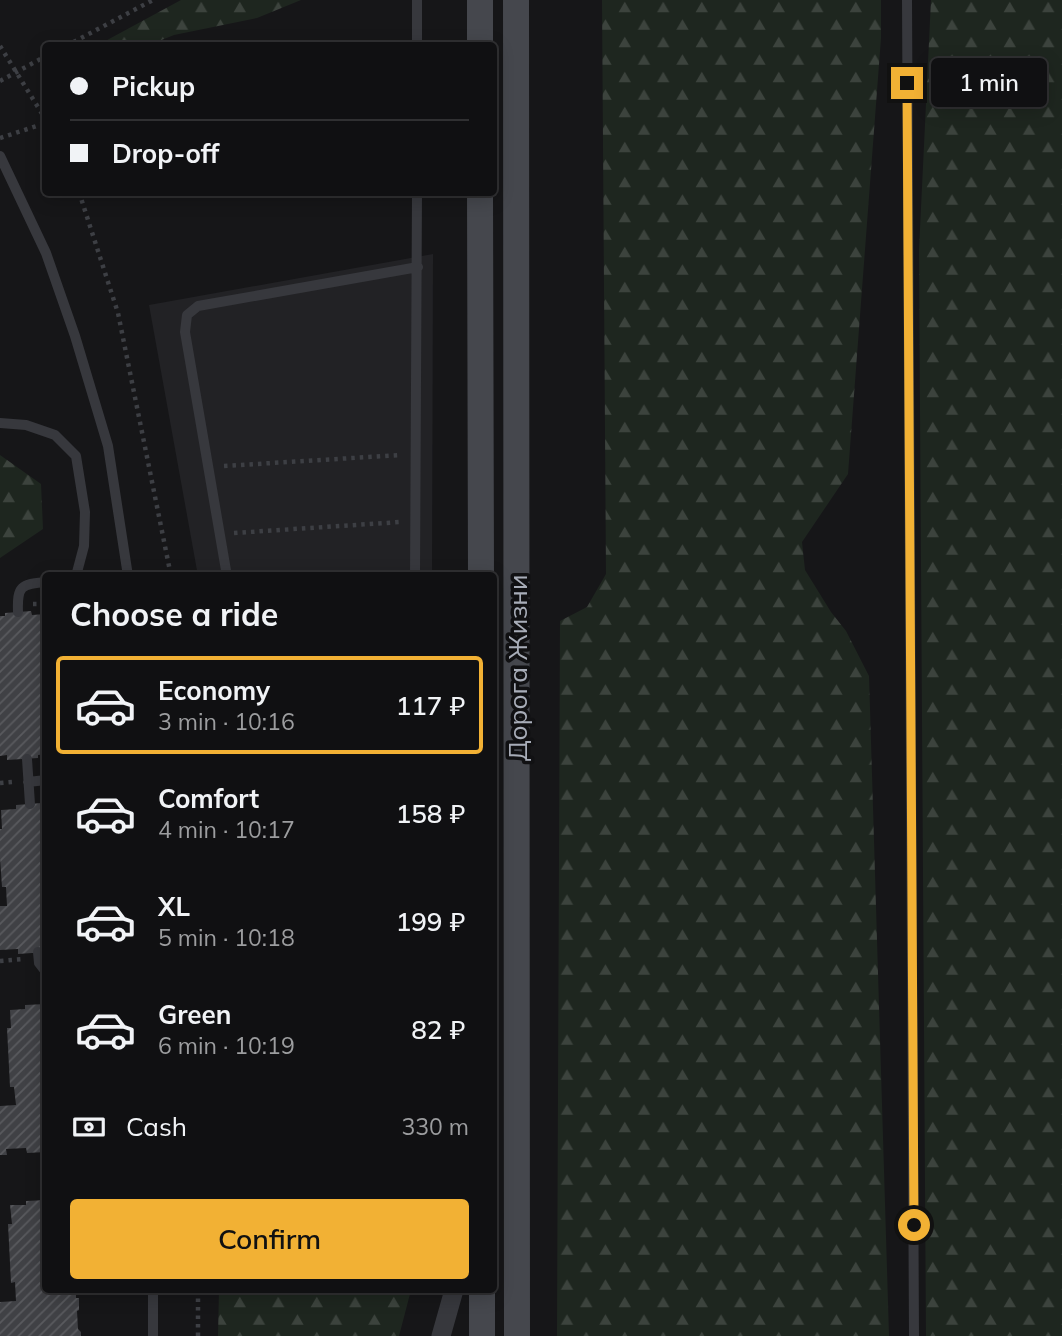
<!DOCTYPE html>
<meta charset="utf-8">
<style>
:root{--surface:#101012;--page:#19191b;--text:#f1f3f6;--muted:#9c9d9f;--line:#303032;--accent:#f2b134}
body{margin:0;font-family:Mulish,sans-serif;background:var(--page);color:var(--text);height:100vh;display:flex;flex-direction:column;font-size:26px;white-space:nowrap}
*{box-sizing:border-box;margin:0}
p{font-size:23px;color:var(--muted)}
.icon{flex:none;width:38px;height:38px;fill:none;stroke:currentColor;stroke-width:2;stroke-linecap:round;stroke-linejoin:round}
.map{position:relative;flex:1;overflow:hidden}
.drawer{position:absolute;left:42px;top:572px;width:455px;height:721px;display:flex;flex-direction:column;background:var(--surface);border-radius:7px;box-shadow:0 4px 18px #0003,0 0 0 2px var(--line)}
.drawer>*{flex:none}
.hud{position:absolute;left:42px;top:42px;width:455px;height:154px;border-radius:7px;box-shadow:0 4px 18px #0003,0 0 0 2px var(--line);display:grid;align-content:center;height:154px;padding:0 28px;background:var(--surface)}
.end{position:absolute;width:32px;height:32px;margin:-16px;border:9px solid #f2b134;background:#111;box-shadow:0 0 0 4px #111}
.from{border-radius:50%}
.bubble{position:absolute;height:49px;border-radius:7px;background:var(--surface);box-shadow:0 4px 18px #0003,0 0 0 2px var(--line);font-size:23px;font-weight:600;line-height:49px;text-align:center}
.hud b{display:flex;align-items:center;gap:24px;height:66px;font-size:26px}
.hud b+b{border-top:2px solid var(--line)}
.hud i{width:18px;height:18px;background:var(--text)}
ul{padding:0;list-style:none}
li{display:flex;align-items:center;gap:21px;height:98px;margin:0 14px 10px;padding:0 14px;border:4px solid transparent;border-radius:7px}
li div{flex:1}
li b{display:block;font-size:26px}
li em{font-style:normal;font-weight:600}
li.active{border-color:var(--accent)}
li>.icon{width:63px;height:63px;stroke-width:1.5}
h2{padding:0 28px;font-size:32px;line-height:84px}
.pay{display:flex;align-items:center;gap:18px;height:77px;padding:0 28px;font-size:26px}
.pay p{margin-inline-start:auto}
.cta{display:flex;gap:14px;margin-top:auto;padding:14px 28px}
.cta a{flex:1;height:80px;border-radius:7px;background:var(--accent);color:#111;font-size:28px;font-weight:600;line-height:80px;text-align:center}
.map>svg:first-child{display:block}
.built{fill:#222225}
.forest{fill:url(#forest-firs)}
.building{fill:url(#building-hatch)}
.lines{fill:none;stroke-linecap:round;stroke-linejoin:round}
.path{stroke:#3d3f44;stroke-width:4.5;stroke-dasharray:3.5 5;stroke-linecap:butt}
.lane{stroke:#37383d;stroke-width:10}
.street{stroke:#37383d;stroke-width:19}
.secondary{stroke:#45474d;stroke-width:26}
.route{stroke:#f2b134;stroke-width:9}
.labels{text-anchor:middle;dominant-baseline:central;stroke-width:7;stroke-linejoin:round;paint-order:stroke}
.street-label{font-size:26px;fill:#a8adb8;stroke:#111113}
</style>
<div class="map">
<svg width="1062" height="1336" viewBox="0 0 1062 1336">
<defs>
<pattern id="forest-firs" width="22" height="20" patternUnits="userSpaceOnUse" patternTransform="scale(1.75)"><rect width="22" height="20" fill="#1e261f"/><path d="M5 1l3.5 6h-7zM16 11l3.5 6h-7z" fill="#3c433d"/></pattern>
<pattern id="building-hatch" width="6" height="6" patternUnits="userSpaceOnUse" patternTransform="scale(1.75)"><rect width="6" height="6" fill="#404145"/><path d="M-1 1l2-2M0 6l6-6M5 7l2-2" fill="none" stroke="#595a5e"/></pattern>
</defs>
<rect width="100%" height="100%" fill="#161618"/>
<path class="built" d="M 433,254 L 432,576 L 198,576 L 149,305 Z"/>
<path class="forest" d="M 181,0 L 301,0 L 257,18 L 174,35 L 149,45 L 98,45 Z
M 602,0 L 881,0 L 881,38 L 848,474 L 802,542 L 805,570 L 831,612 L 846,631 L 869,676 L 889,1336 L 557,1336 L 560,621 L 587,607 L 606,574 Z
M 931,0 L 1062,0 L 1062,1336 L 926,1336 L 919,250 Z
M 0,455 L 41,484 L 43,529 L 0,558 Z
M 219,1290 L 411,1290 L 399,1336 L 218,1336 Z"/>
<path class="building" d="M 31,611 L 32,615 L 46,614 L 46,754 L 38,755 L 38,758 L 7,760 L 7,755 L 0,756 L 0,616 L 5,616 L 5,613 Z
M 42,803 L 43,808 L 46,808 L 46,952 L 18,954 L 18,949 L 0,950 L 0,906 L 7,906 L 6,887 L 2,887 L 0,858 L 0,829 L 2,829 L 1,810 L 16,809 L 16,805 Z
M 46,1004 L 46,1152 L 27,1153 L 26,1148 L 6,1149 L 7,1155 L 0,1155 L 0,1106 L 16,1105 L 14,1087 L 10,1087 L 7,1028 L 11,1028 L 10,1010 L 25,1009 L 25,1005 Z
M 46,1200 L 46,1290 L 76,1290 L 76,1298 L 79,1298 L 79,1310 L 77,1311 L 78,1329 L 81,1332 L 81,1336 L 0,1336 L 0,1302 L 16,1301 L 15,1282 L 11,1283 L 8,1224 L 12,1224 L 10,1205 L 26,1205 L 26,1201 Z"/>
<g class="lines">
<path class="path" d="M 0,46 L 46,120
M 66,46 L 153,0
M 0,81 L 46,56
M 0,138 L 46,123
M 79,192 L 118,313 L 171,576
M 224,466 L 401,455
M 234,533 L 400,522
M 33,604 L 46,604
M 0,783 L 13,782
M 0,961 L 24,959
M 198,1290 L 198,1336"/>
<path class="lane" d="M 417,0 L 417,46
M 907,0 L 914,1336
M 0,156 L 46,253 L 75,336 L 108,446 L 128,576
M 0,423 L 26,425 L 55,435 L 76,456 L 85,512 L 84,546 L 76,576
M 227,576 L 185,332 L 187,315 L 198,306 L 418,267
M 415,576 L 417,192
M 18,612 C 17,586 21,584 46,582
M 27,759 L 30,804
M 28,782 L 46,780
M 38,952 L 39,963 L 46,972
M 153,1336 L 153,1290"/>
<path class="street" d="M 441,1336 L 454,1290"/>
<path class="secondary" d="M 480,0 L 480,46
M 516,0 L 517,1336
M 480,192 L 481,576
M 482,1290 L 482,1336"/>
</g>
<g class="lines">
<path class="route" d="M 907,83 L 914,1225"/>
</g>
<g class="labels">
<g class="street-label">
<text transform="translate(517 668) rotate(-90)">Дорога Жизни</text>
</g>
</g>
</svg>
<i class="end from" style="left:914px;top:1225px"></i>
<i class="end" style="left:907px;top:83px"></i>
<div class="bubble" style="left:931px;top:58px;width:116px">1 min</div>
<div class="hud">
<b><i class="from"></i>Pickup</b>
<b><i></i>Drop-off</b>
</div>
<section class="drawer">
<h2>Choose a ride</h2>
<ul>
<li class="active"><svg class="icon" aria-label="car" viewBox="0 0 24 24"><path d="M5 17H2v-5l4-1 3-4h7l3 4 3 1v5h-3M9 17h6M6 11h13"/><circle cx="7" cy="17" r="2"/><circle cx="17" cy="17" r="2"/></svg><div><b>Economy</b><p>3 min · 10:16</p></div><em>117 ₽</em></li>
<li><svg class="icon" aria-label="car" viewBox="0 0 24 24"><path d="M5 17H2v-5l4-1 3-4h7l3 4 3 1v5h-3M9 17h6M6 11h13"/><circle cx="7" cy="17" r="2"/><circle cx="17" cy="17" r="2"/></svg><div><b>Comfort</b><p>4 min · 10:17</p></div><em>158 ₽</em></li>
<li><svg class="icon" aria-label="car" viewBox="0 0 24 24"><path d="M5 17H2v-5l4-1 3-4h7l3 4 3 1v5h-3M9 17h6M6 11h13"/><circle cx="7" cy="17" r="2"/><circle cx="17" cy="17" r="2"/></svg><div><b>XL</b><p>5 min · 10:18</p></div><em>199 ₽</em></li>
<li><svg class="icon" aria-label="car" viewBox="0 0 24 24"><path d="M5 17H2v-5l4-1 3-4h7l3 4 3 1v5h-3M9 17h6M6 11h13"/><circle cx="7" cy="17" r="2"/><circle cx="17" cy="17" r="2"/></svg><div><b>Green</b><p>6 min · 10:19</p></div><em>82 ₽</em></li>
</ul>
<div class="pay"><svg class="icon" aria-label="cash" viewBox="0 0 24 24"><path d="M3 7h18v10H3z"/><circle cx="12" cy="12" r="2"/></svg>Cash<p>330 m</p></div>
<div class="cta"><a>Confirm</a></div>
</section>
</div>
